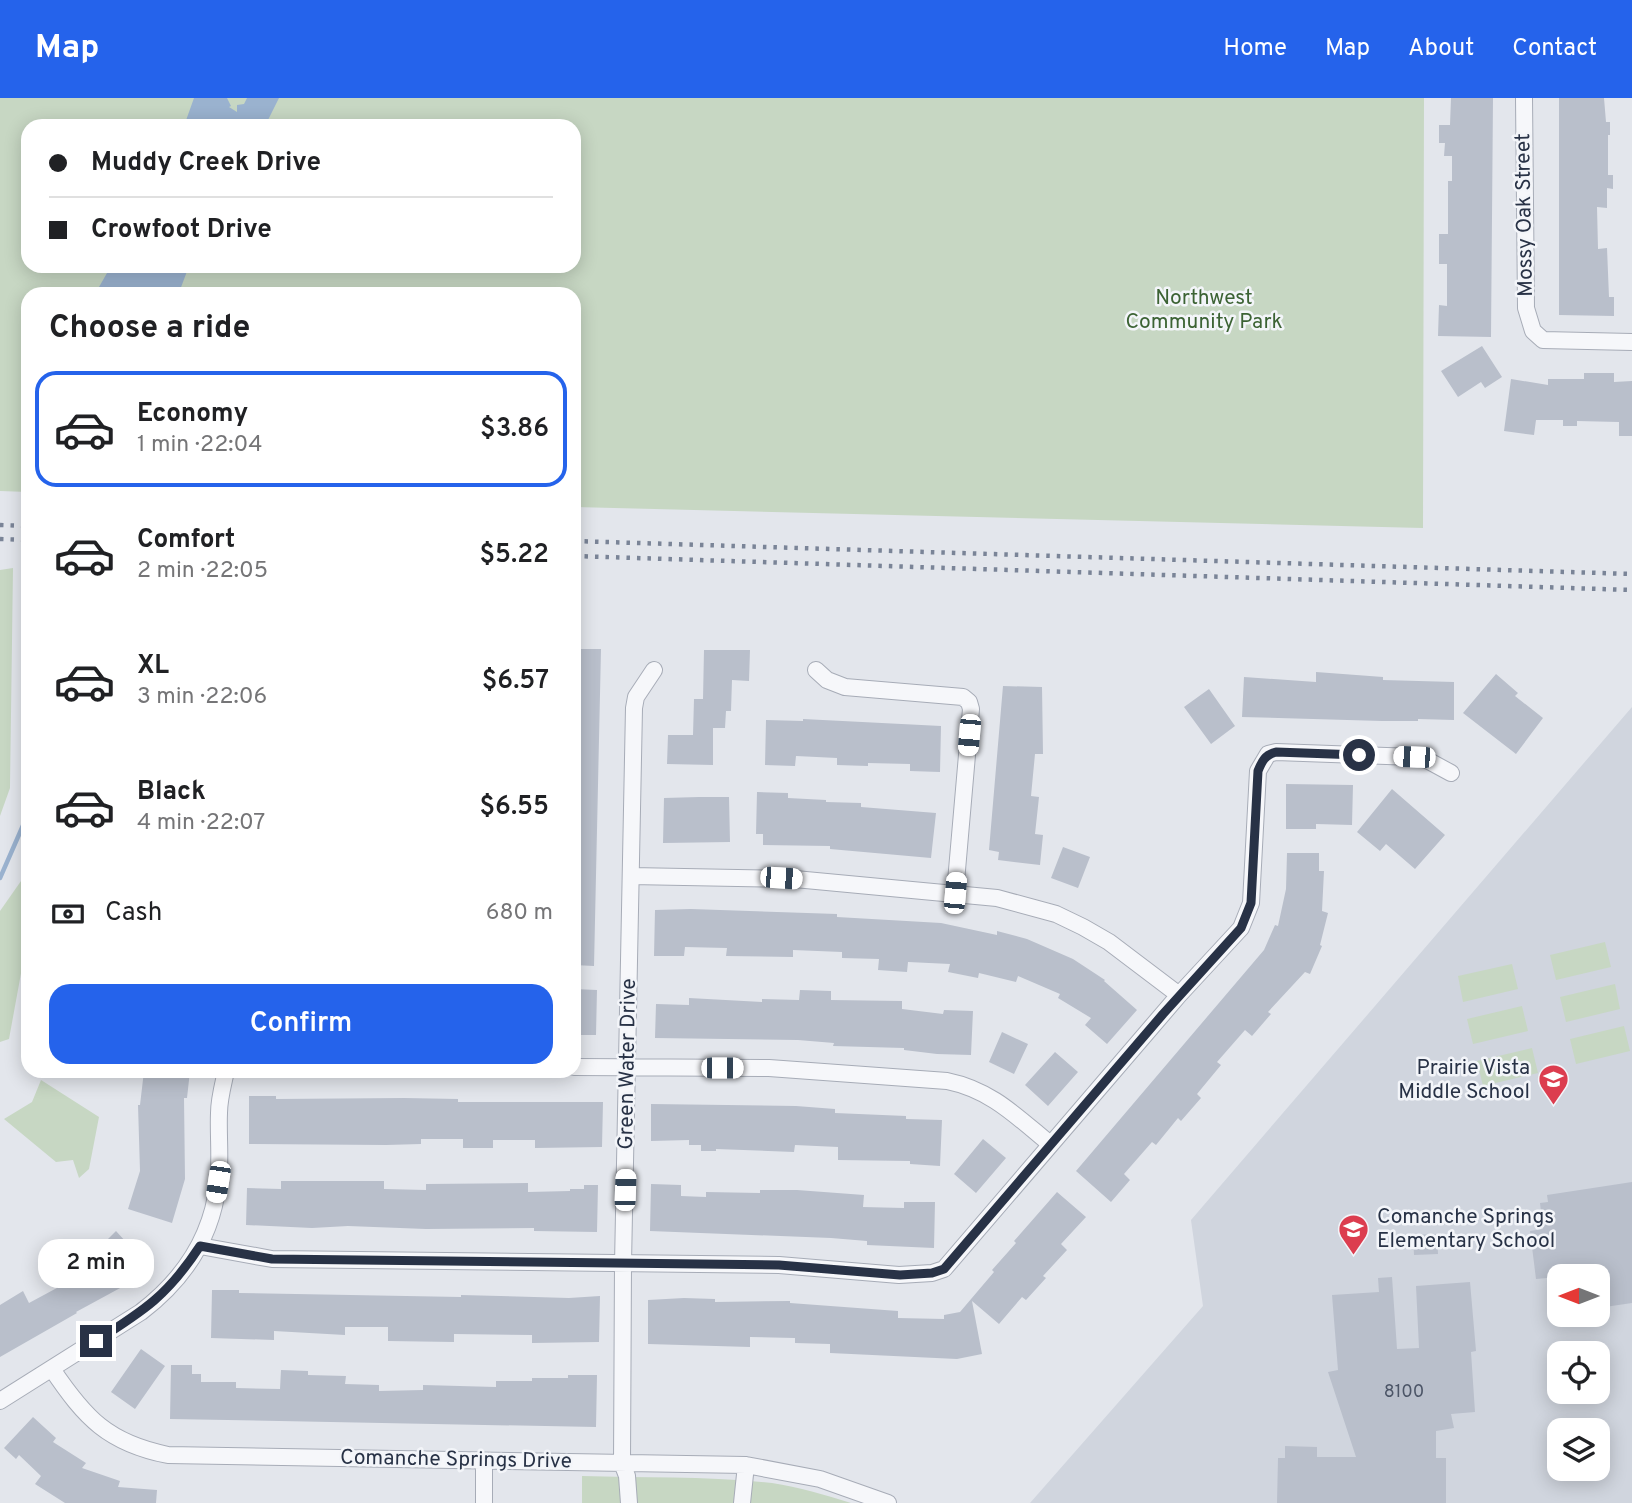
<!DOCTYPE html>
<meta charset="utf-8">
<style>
:root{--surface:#fff;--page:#f2f2f2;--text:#202124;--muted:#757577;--line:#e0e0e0;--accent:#2563eb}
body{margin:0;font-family:Overpass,sans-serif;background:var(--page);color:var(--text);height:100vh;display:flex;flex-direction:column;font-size:26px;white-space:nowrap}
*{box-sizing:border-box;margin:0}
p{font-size:23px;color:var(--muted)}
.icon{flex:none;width:38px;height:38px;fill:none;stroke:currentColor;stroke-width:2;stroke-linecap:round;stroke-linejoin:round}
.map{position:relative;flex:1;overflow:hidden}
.sheet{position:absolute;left:21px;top:189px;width:560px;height:791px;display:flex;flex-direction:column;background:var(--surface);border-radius:21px;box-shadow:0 4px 18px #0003}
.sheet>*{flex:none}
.banner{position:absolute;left:21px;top:21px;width:560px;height:154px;border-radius:21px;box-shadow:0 4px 18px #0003;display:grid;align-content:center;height:154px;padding:0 28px;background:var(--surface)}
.needle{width:46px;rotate:270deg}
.controls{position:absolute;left:1547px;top:1166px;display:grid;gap:14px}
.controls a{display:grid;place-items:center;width:63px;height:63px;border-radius:14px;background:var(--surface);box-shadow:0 4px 18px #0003;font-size:35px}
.end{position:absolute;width:32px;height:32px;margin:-16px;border:9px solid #283246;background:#fff;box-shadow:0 0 0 4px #fff}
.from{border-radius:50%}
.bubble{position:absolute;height:49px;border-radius:21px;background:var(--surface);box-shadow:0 4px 18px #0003;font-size:23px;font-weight:600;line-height:49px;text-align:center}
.car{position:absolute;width:21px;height:42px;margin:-21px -10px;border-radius:9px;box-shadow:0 0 5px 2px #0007;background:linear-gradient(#fff 24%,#345 0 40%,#fff 0 76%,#345 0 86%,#fff 0)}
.banner b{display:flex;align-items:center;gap:24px;height:66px;font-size:26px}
.banner b+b{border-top:2px solid var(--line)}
.banner i{width:18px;height:18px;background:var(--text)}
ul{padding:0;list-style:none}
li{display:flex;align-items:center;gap:21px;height:116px;margin:0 14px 10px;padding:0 14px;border:4px solid transparent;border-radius:21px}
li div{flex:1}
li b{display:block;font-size:26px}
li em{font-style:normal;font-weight:600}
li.selected{border-color:var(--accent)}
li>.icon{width:63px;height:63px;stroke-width:1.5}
h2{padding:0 28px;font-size:32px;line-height:84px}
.pay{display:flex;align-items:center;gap:18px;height:77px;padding:0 28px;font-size:26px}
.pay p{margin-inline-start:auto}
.button{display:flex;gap:14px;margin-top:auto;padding:14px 28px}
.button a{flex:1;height:80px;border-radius:21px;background:var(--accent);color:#fff;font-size:28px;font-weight:600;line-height:80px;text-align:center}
header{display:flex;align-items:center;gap:42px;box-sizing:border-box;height:98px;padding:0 35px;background:var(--accent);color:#fff}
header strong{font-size:33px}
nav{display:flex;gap:38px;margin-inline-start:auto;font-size:24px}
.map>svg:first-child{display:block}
.built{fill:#d0d5de;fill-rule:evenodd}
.green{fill:#c7d7c3;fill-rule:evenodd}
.water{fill:#9ab2cf}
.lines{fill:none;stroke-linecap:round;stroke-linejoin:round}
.stream{stroke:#9ab2cf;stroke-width:4.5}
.building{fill:#b9bfcb}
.minor-casing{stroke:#a7acb7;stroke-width:18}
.minor{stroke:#f6f7fa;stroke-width:16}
.rail{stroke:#7a8497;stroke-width:4.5;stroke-dasharray:3.5 7;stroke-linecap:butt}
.route{stroke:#283246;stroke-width:9}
.labels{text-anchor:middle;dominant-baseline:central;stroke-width:5;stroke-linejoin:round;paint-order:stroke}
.number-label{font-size:18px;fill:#4c5567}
.street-label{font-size:21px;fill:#283246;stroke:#f3f5f9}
.park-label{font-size:21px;fill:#3c6334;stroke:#f3f5f9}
.poi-label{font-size:21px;fill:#283246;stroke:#f3f5f9;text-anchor:end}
</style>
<header>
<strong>Map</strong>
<nav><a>Home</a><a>Map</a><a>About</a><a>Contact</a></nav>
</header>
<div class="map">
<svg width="1632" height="1405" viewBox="0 0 1632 1405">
<rect width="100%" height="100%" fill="#e3e6ec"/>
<path class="built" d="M 1632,609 L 1632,1405 L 1030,1405 L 1203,1208 L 1191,1122 ZM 1559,1178 L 1598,1178 L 1598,1216 L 1559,1216 ZM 1559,1255 L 1598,1255 L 1598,1293 L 1559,1293 ZM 1559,1332 L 1598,1332 L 1598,1370 L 1559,1370 Z"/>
<path class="green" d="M 0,0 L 1424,0 L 1423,430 L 574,409 L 574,196 L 28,196 L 28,394 L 0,393 ZM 28,28 L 574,28 L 574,168 L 28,168 Z
M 13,470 L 10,690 L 0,718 L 0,472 Z
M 28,773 L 28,837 L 9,941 L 0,944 L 0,813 Z
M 1605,844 L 1611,869 L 1556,882 L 1550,857 Z
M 1512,866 L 1518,891 L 1463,904 L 1458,878 Z
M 1615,886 L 1620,911 L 1566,924 L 1560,899 Z
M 1522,908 L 1528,933 L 1473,946 L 1467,921 Z
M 1624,928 L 1630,953 L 1576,966 L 1570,941 Z
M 1532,950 L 1538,975 L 1483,988 L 1477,963 Z
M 41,982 L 99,1019 L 89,1071 L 79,1080 L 73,1062 L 56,1064 L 4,1021 L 32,1004 Z
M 582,1378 C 645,1380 709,1378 772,1385 C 799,1389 825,1397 851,1405 L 582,1405 Z"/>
<path class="water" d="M 194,0 L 227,0 L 231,8 L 229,9 L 237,14 L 237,7 L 244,6 L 247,0 L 279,0 L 265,28 L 253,28 L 252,25 L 246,28 L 184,28 Z
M 111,168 L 189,168 L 180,192 L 183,196 L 95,196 Z"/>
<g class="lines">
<path class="stream" d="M 0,780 L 28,716"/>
</g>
<path class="building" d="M 1451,0 L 1493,0 L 1491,239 L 1438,238 L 1439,207 L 1447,208 L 1447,166 L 1439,166 L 1439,136 L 1448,136 L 1448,83 L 1452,83 L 1452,58 L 1444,58 L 1445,45 L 1439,45 L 1439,27 L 1450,27 Z
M 1559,0 L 1604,0 L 1606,24 L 1610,24 L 1610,37 L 1608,37 L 1608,77 L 1613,77 L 1613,91 L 1607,90 L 1607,110 L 1597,109 L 1598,151 L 1607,150 L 1609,199 L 1614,199 L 1614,218 L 1559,217 Z
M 1482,248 L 1502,279 L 1485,290 L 1481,284 L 1458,299 L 1441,273 Z
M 1584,275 L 1614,275 L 1614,284 L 1632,283 L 1632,338 L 1619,338 L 1619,324 L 1577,323 L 1577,328 L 1563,328 L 1563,322 L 1536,322 L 1534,337 L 1504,333 L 1511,281 L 1548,287 L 1548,281 L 1584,281 Z
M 574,551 L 601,551 L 594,868 L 574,867 Z
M 704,552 L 750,552 L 749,583 L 732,582 L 731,613 L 726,613 L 725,630 L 713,630 L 713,667 L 667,666 L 668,637 L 693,637 L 694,601 L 703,601 Z
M 1316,574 L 1383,579 L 1383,582 L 1454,584 L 1454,622 L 1418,621 L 1418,623 L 1382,623 L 1242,619 L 1244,579 L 1316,584 Z
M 1496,576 L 1518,595 L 1515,598 L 1543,620 L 1516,656 L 1463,615 Z
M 1003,588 L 1042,589 L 1043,656 L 1035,656 L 1031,698 L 1039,699 L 1035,736 L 1043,737 L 1040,767 L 998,762 L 999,754 L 989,752 Z
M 1209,591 L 1235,628 L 1211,646 L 1184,609 Z
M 803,621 L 941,628 L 940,674 L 910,673 L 910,666 L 868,665 L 868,668 L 837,667 L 837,660 L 796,658 L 795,668 L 765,667 L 766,622 L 803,623 Z
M 1286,686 L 1353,687 L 1352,727 L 1316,726 L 1316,731 L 1286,731 Z
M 1392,691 L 1445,737 L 1415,771 L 1386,746 L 1380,753 L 1357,734 Z
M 757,694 L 788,695 L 788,700 L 826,702 L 826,704 L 861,705 L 861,709 L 936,715 L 931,760 L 830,751 L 830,748 L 763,747 L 763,736 L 756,736 Z
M 699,699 L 729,699 L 730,744 L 663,745 L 664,700 Z
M 1063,749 L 1090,759 L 1078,790 L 1051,780 Z
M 1287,755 L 1319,755 L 1319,773 L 1324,773 L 1322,813 L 1328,815 L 1320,847 L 1322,848 L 1310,876 L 1305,874 L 1268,914 L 1271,916 L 1252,938 L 1245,932 L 1217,964 L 1221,967 L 1197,996 L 1201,1000 L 1181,1023 L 1178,1020 L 1156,1047 L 1152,1044 L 1124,1076 L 1130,1082 L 1111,1104 L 1076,1073 L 1264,852 L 1275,827 L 1278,828 L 1286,791 Z
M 691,811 L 837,816 L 837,819 L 941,825 L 997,837 L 997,833 L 1027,841 L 1073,861 L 1105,882 L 1104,883 L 1137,912 L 1107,946 L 1085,927 L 1091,920 L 1058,900 L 1060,896 L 1018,878 L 1016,884 L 979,875 L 978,880 L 948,874 L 950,866 L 908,864 L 907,874 L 878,872 L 879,861 L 842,860 L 842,854 L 793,852 L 793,859 L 726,858 L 727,850 L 685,849 L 684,858 L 654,858 L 655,812 Z
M 574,891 L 597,892 L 596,937 L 574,937 Z
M 800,892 L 831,893 L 831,902 L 902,903 L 902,911 L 943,916 L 944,912 L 973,913 L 971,957 L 937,956 L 904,952 L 904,950 L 833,948 L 834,945 L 798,942 L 655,940 L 656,906 L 689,907 L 689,900 L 762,904 L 762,901 L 799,902 Z
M 1002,934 L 1028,946 L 1014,976 L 989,964 Z
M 1055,954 L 1078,974 L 1048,1008 L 1025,987 Z
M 144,973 L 190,973 L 187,1000 L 184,1000 L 185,1081 L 172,1125 L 128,1111 L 140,1073 L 138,1007 L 140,1007 Z
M 249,998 L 276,998 L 276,1001 L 404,1000 L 458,1001 L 458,1004 L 603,1004 L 602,1049 L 535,1050 L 535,1042 L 493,1042 L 493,1050 L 463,1050 L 463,1041 L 421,1041 L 421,1046 L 386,1047 L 249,1046 Z
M 651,1006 L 796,1008 L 835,1011 L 835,1015 L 906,1018 L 906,1021 L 942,1022 L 940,1068 L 910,1066 L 910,1063 L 838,1062 L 838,1049 L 795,1047 L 794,1054 L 716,1051 L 716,1053 L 701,1053 L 701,1047 L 689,1047 L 689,1042 L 651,1043 Z
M 983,1041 L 1006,1060 L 976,1095 L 954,1076 Z
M 281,1083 L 384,1083 L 384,1091 L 426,1092 L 426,1086 L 528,1085 L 528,1094 L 570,1093 L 570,1091 L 584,1091 L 584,1087 L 598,1087 L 597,1134 L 534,1133 L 534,1130 L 426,1131 L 348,1128 L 312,1130 L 246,1127 L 247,1090 L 281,1091 Z
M 1632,1084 L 1632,1205 L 1598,1210 L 1598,1178 L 1559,1178 L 1559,1208 L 1552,1209 L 1547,1180 L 1536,1181 L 1530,1133 L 1543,1131 L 1540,1105 L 1548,1104 L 1547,1097 Z
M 651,1086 L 681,1087 L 681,1098 L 706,1099 L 706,1094 L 760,1095 L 760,1092 L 797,1092 L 864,1097 L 863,1109 L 904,1110 L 904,1104 L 935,1104 L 934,1150 L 867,1147 L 867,1143 L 831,1140 L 650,1133 Z
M 1057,1094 L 1086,1119 L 1061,1146 L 1067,1152 L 1043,1178 L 1046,1180 L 1026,1202 L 1022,1199 L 999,1226 L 972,1203 L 982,1256 L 957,1261 L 830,1255 L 830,1246 L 795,1245 L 795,1240 L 750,1239 L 750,1249 L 648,1246 L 648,1202 L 684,1200 L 715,1201 L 715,1204 L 790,1203 L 790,1205 L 898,1213 L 898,1220 L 944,1221 L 944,1217 L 960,1214 L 994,1174 L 992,1172 L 1016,1145 L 1014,1143 Z
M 116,1133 L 147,1167 L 122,1189 L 76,1214 L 77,1215 L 0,1259 L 0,1207 L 23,1193 L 29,1205 L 68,1184 L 60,1170 L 99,1150 Z
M 1437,1136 L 1438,1156 L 1414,1157 L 1413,1137 Z
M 1392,1179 L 1397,1251 L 1419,1250 L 1416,1188 L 1470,1184 L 1476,1253 L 1471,1254 L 1475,1314 L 1451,1316 L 1454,1330 L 1436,1333 L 1436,1360 L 1446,1360 L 1446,1405 L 1277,1405 L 1278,1360 L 1285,1360 L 1285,1348 L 1317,1349 L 1317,1359 L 1356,1359 L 1328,1274 L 1338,1272 L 1332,1197 L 1379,1194 L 1378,1180 Z
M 212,1192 L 239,1192 L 239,1195 L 461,1199 L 461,1197 L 569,1200 L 600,1198 L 599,1244 L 532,1245 L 532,1237 L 454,1236 L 454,1244 L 388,1243 L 388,1229 L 345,1229 L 345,1237 L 274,1233 L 274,1242 L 211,1240 Z
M 141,1251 L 165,1268 L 135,1311 L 111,1294 Z
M 171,1267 L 192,1267 L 192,1276 L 201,1276 L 201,1284 L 236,1284 L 236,1290 L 280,1291 L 281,1272 L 308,1273 L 308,1277 L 346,1278 L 345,1286 L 379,1287 L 379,1293 L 423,1292 L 423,1287 L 496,1289 L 496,1283 L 532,1283 L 532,1280 L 568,1280 L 568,1277 L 597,1277 L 596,1329 L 170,1321 Z
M 33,1319 L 56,1340 L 53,1344 L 86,1365 L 82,1370 L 120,1383 L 118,1389 L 157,1392 L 156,1405 L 65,1405 L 35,1386 L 41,1378 L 19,1357 L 16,1361 L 4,1350 Z"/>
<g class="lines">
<defs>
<path id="minor" d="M 1524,0 L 1526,210 L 1533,233 L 1543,242 L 1632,244
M 816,572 L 827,582 L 845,589 L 963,599 L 969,604 L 971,611 L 955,795
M 631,778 L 795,781 L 997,800 L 1056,816 L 1083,829 L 1109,844 L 1179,897
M 574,969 L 769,970 L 947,983 C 991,992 1016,1018 1050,1046
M 200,1148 L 272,1161 L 779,1167 L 899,1177 L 932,1175 L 944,1171 L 1179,897 L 1241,830 L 1251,805 L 1258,673 L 1268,656 L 1276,654 L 1414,659 L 1427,662 L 1451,675
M 52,1271 C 85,1320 108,1345 168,1357 L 746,1367 L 820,1381 L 888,1405
M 0,1303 L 141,1214 C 183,1182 212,1139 218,1085 C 221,1062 218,1038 219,1015 C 219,1001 223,987 226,973
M 484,1405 L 484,1363
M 629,1405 L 627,1378 L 622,1365 L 623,1166 L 634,610 L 636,599 L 654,572
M 742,1405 L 746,1367"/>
</defs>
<use href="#minor" class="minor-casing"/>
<use href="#minor" class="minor"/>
<path class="rail" d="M 0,427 L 28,428
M 0,441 L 28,442
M 574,443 L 1632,476
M 574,458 L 1632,492"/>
</g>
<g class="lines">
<path class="route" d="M 96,1243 C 145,1212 168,1197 200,1148 L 272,1161 L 779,1167 L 900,1177 L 932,1175 L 944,1171 L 1163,916 L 1241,830 L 1251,805 L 1258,673 C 1262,663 1265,657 1276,654 L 1359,657"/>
</g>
<defs>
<symbol id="school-pin" viewBox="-11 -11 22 30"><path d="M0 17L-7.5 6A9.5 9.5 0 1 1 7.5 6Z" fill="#dc3d4f" stroke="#f3f5f9"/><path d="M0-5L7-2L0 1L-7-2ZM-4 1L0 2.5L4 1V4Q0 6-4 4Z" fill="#fff"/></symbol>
</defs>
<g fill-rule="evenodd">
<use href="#school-pin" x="1536" y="964" width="35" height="47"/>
<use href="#school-pin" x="1336" y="1114" width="35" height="47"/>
</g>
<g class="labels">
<g class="number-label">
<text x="1404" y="1294">8100</text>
</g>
<g class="street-label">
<text transform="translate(1525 117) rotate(-91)">Mossy Oak Street</text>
<text transform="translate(628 966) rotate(-89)">Green Water Drive</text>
<text transform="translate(456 1362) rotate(1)">Comanche Springs Drive</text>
</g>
<g class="park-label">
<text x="1204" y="200">Northwest<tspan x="1204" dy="24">Community Park</tspan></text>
</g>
<g class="poi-label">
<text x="1530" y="970">Prairie Vista<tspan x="1530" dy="24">Middle School</tspan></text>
<text x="1377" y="1119" text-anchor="start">Comanche Springs<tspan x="1377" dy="24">Elementary School</tspan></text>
</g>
</g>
</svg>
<div class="controls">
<a><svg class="needle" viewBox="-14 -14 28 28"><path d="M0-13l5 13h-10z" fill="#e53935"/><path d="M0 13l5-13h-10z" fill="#757577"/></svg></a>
<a><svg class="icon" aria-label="locate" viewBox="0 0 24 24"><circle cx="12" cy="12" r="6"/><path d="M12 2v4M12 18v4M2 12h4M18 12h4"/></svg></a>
<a><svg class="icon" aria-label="layers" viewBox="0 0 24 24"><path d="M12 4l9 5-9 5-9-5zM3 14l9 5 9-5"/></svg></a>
</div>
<i class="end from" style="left:1359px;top:657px"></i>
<i class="end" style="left:96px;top:1243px"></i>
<div class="bubble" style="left:38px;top:1141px;width:116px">2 min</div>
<i class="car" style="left:969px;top:637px;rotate:185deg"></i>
<i class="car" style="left:1414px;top:659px;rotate:272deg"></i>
<i class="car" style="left:781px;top:780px;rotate:94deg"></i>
<i class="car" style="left:955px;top:795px;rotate:5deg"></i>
<i class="car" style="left:722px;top:970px;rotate:90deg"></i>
<i class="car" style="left:218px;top:1084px;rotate:189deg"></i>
<i class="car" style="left:625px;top:1092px;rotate:2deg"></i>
<div class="banner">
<b><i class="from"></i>Muddy Creek Drive</b>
<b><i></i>Crowfoot Drive</b>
</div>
<section class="sheet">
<h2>Choose a ride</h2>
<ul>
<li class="selected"><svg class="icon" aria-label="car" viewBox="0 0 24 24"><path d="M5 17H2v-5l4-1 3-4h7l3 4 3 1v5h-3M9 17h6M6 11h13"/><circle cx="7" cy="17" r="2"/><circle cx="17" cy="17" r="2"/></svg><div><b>Economy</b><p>1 min · 22:04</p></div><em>$3.86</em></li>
<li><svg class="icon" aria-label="car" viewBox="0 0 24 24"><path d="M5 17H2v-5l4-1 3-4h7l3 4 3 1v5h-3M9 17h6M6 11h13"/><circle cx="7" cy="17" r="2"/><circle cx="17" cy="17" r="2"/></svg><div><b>Comfort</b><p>2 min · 22:05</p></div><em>$5.22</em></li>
<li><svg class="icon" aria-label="car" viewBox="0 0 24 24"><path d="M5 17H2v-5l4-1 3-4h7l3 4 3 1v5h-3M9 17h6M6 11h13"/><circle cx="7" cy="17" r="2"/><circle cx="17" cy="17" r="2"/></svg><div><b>XL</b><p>3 min · 22:06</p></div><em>$6.57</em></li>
<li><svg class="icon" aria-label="car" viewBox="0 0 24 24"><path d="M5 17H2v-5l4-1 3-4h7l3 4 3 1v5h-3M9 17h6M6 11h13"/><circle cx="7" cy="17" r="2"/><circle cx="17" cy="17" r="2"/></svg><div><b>Black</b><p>4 min · 22:07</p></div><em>$6.55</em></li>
</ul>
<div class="pay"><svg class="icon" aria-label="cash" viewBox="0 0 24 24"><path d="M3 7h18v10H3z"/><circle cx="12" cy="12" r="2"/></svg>Cash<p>680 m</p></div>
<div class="button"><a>Confirm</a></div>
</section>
</div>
